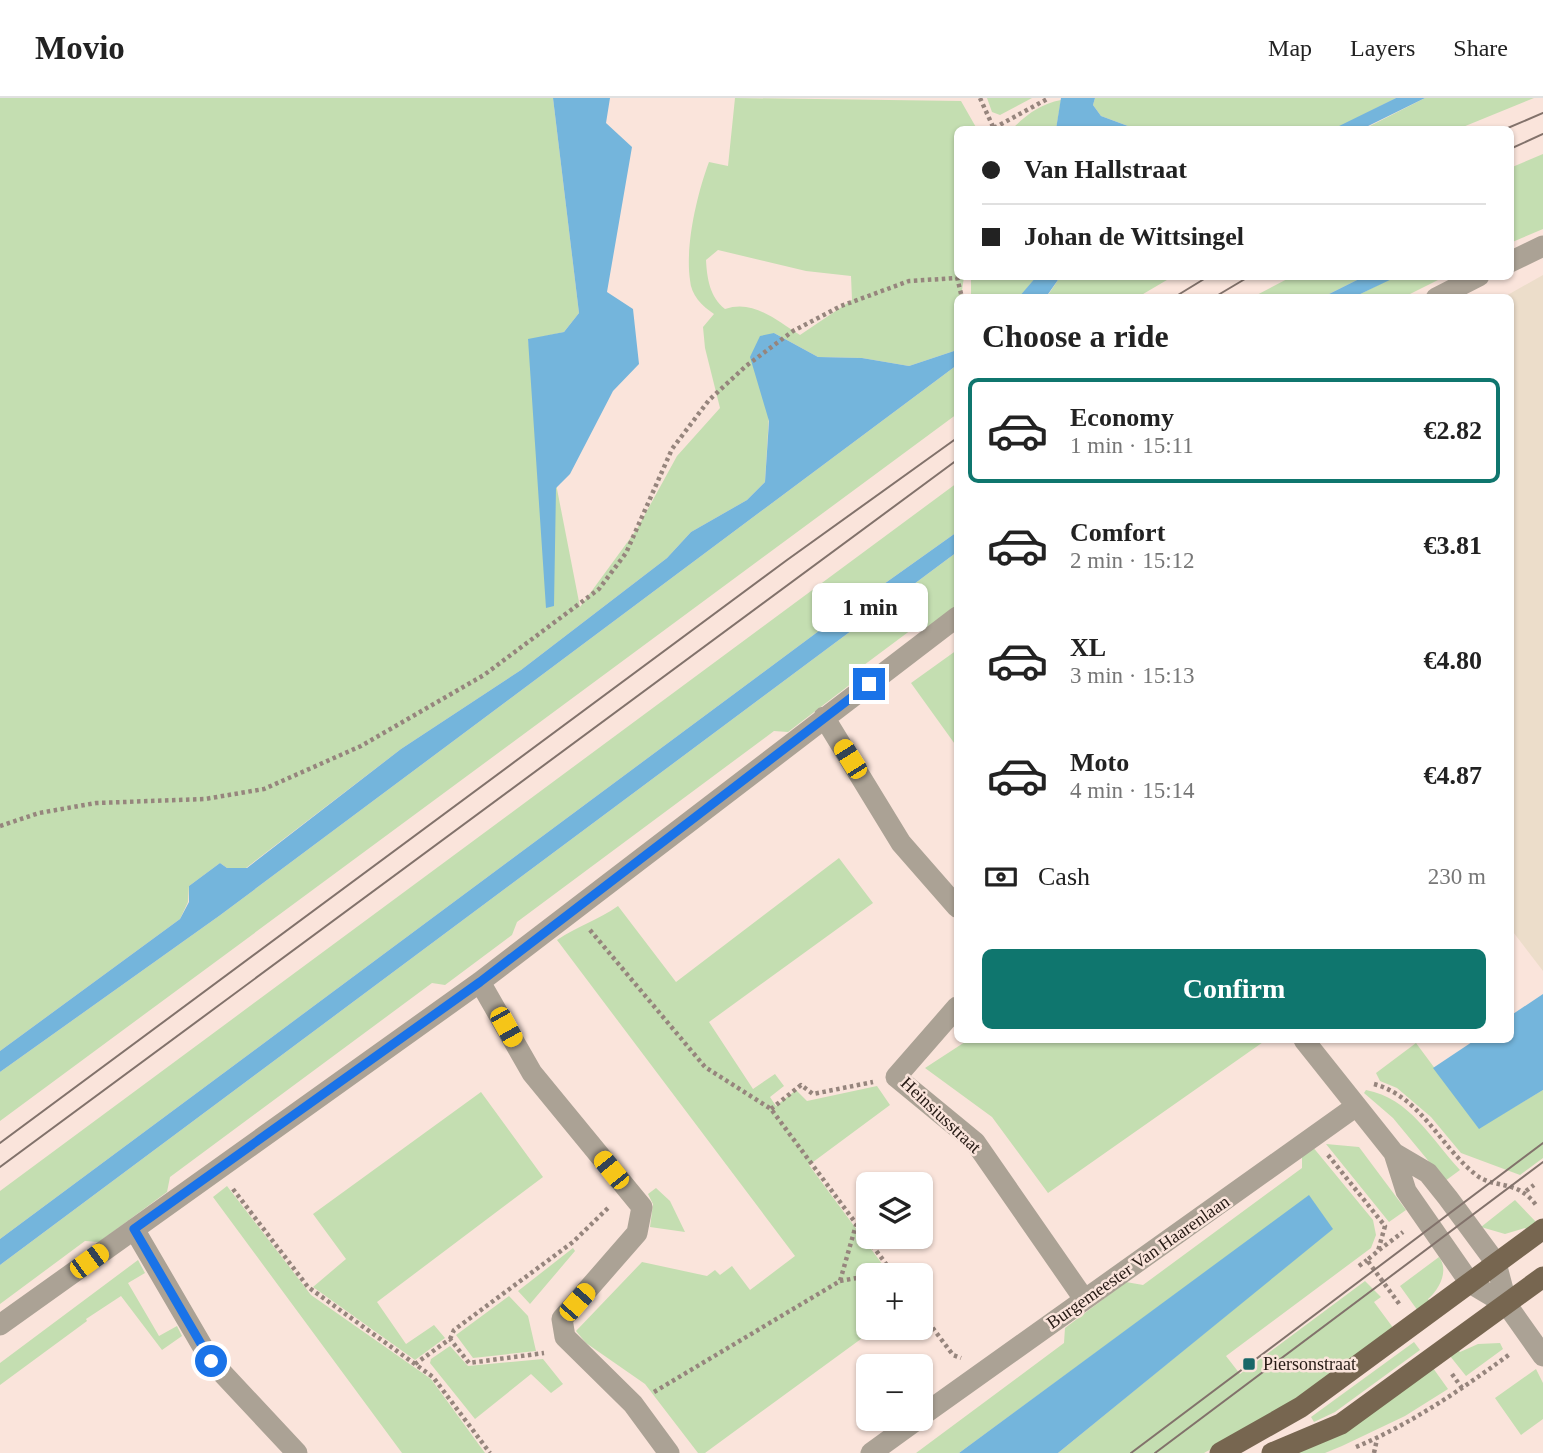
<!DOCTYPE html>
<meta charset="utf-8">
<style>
:root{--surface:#fff;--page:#f6f6f6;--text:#222;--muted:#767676;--line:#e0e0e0;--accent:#0f766e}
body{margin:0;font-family:"Times New Roman",serif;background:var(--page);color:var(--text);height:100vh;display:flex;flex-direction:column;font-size:26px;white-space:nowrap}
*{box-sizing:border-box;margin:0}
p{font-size:23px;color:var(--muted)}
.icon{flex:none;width:38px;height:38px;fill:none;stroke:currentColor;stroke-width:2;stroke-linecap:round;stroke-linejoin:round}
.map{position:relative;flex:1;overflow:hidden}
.drawer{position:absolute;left:954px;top:196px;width:560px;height:749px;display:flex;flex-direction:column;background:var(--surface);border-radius:10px;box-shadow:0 2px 5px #0004}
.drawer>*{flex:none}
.hud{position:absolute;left:954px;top:28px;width:560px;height:154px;border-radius:10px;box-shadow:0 2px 5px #0004;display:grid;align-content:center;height:154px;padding:0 28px;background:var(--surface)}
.tools{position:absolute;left:856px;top:1074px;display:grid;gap:14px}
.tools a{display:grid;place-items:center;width:77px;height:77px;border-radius:10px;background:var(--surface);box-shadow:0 2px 5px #0004;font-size:35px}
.end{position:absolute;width:32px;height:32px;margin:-16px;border:9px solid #1a73e8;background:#fff;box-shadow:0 0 0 4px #fff}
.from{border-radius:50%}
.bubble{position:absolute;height:49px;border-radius:10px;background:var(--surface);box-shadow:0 2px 5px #0004;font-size:23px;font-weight:700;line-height:49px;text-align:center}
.car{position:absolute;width:21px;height:42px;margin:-21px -10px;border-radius:9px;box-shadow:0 0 5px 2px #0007;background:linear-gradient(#f5c518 24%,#345 0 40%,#f5c518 0 76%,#345 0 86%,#f5c518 0)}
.hud b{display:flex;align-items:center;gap:24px;height:66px;font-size:26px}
.hud b+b{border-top:2px solid var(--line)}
.hud i{width:18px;height:18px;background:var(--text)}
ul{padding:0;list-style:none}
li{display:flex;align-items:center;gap:21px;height:105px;margin:0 14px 10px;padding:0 14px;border:4px solid transparent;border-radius:10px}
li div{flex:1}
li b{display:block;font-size:26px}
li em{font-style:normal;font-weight:700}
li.on{border-color:var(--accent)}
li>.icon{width:63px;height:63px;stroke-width:1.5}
h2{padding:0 28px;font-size:32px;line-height:84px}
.pay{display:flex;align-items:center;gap:18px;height:77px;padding:0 28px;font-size:26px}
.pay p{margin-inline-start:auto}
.action{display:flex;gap:14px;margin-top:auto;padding:14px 28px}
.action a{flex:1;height:80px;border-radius:10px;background:var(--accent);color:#fff;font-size:28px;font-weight:700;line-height:80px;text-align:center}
header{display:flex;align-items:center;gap:42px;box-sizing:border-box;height:98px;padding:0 35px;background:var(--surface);border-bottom:2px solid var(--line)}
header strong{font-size:33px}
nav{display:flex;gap:38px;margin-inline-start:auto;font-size:24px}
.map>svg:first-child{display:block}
.education{fill:#ecddca}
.green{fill:#c4deb1;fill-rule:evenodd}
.water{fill:#74b5dc}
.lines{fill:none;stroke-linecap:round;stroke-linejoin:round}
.path{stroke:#96857d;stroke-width:4.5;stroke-dasharray:3.5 3.5;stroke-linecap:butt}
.minor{stroke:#aba295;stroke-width:21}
.major{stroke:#776650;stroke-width:21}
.tram{stroke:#82726b;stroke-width:2}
.route{stroke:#1a73e8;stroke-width:9}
.poi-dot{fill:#186768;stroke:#fae4db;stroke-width:2.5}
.labels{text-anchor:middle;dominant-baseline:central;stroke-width:5;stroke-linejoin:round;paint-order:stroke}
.street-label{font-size:18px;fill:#261a14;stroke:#fae4db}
.poi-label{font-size:18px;fill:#261a14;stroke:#fae4db;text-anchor:start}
</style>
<header>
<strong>Movio</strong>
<nav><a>Map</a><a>Layers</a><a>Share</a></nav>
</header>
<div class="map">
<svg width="1543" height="1355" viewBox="0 0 1543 1355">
<rect width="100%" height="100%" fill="#fae4db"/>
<path class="education" d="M 1543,177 L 1543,873 L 1510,830 L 1510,200 L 1504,199 Z"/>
<path class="green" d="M 0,0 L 553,0 L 579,215 L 564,234 L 528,242 L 580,509 L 637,431 L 677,358 L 720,310 L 705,250 L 703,229 L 714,216 C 702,208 691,197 690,182 C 685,148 697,96 709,64 L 728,68 L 735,0 L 961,3 L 977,31 L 957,32 L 957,178 L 964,179 L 961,199 L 957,200 L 957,252 L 909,268 L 862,260 L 818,259 L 774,235 L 765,384 L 747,402 L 691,434 L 667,460 L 521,572 L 401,651 L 246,770 L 227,770 L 220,765 L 189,788 L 188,804 L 180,821 L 0,953 ZM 718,152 L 806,173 L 851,178 L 852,202 L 800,237 C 777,223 754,201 725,211 C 710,199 707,181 706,162 Z
M 987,0 L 1032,0 L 1000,17 L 992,14 Z
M 1095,0 L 1396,0 L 1333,32 L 1136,31 L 1101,18 L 1093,7 Z
M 1425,0 L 1534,0 L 1458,31 L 1362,32 Z
M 1061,2 L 1056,31 L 1011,32 C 1026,17 1040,6 1061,2 Z
M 1543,56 L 1543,131 L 1510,145 L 1510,70 Z
M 1396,178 L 1444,178 L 1444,179 L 1404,199 L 1354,199 Z
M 971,179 L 1036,179 L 1019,200 L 971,199 Z
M 1060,179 L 1172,179 L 1138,199 L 1046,200 Z
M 1291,179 L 1363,179 L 1323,199 L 1251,200 Z
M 957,267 L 957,316 L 0,1023 L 0,974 L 219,818 Z
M 957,385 L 957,434 L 839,518 L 0,1141 L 0,1093 Z
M 957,454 L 957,508 L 928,530 L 915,529 L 860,570 L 856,582 L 788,634 L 774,633 L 517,824 L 512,837 L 445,887 L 432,885 L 170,1079 L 167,1094 L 99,1144 L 85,1143 L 0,1206 L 0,1167 Z
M 957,552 L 957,649 L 911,585 Z
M 839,760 L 873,805 L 709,924 L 753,991 L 775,976 L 784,988 L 770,999 L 776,1008 L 796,992 L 807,1003 L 877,988 L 890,1007 L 809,1067 L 891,1178 L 868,1178 L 868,1230 L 876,1230 L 705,1355 L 698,1355 L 645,1286 L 586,1245 L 576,1233 L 642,1164 L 707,1178 L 715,1172 L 720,1177 L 732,1168 L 750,1192 L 795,1158 L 557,842 C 578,828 598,822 618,808 L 676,884 Z
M 968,942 L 1266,942 L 1048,1095 L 992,1019 L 925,970 Z
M 1416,945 L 1479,1030 L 1543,992 L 1543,1060 L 1520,1077 L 1461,1055 L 1431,1019 L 1397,990 L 1380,983 L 1376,975 Z
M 1366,992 C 1410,1000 1431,1041 1460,1072 L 1445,1083 L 1393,1020 L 1364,995 Z
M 481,994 L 543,1079 L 377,1204 L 406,1246 L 434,1227 L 445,1240 L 415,1262 L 313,1189 L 346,1161 L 313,1116 Z
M 1326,1046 L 1359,1049 L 1406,1112 L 1389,1124 Z
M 1312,1048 L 1373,1122 L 1376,1137 L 1371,1150 L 1226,1258 L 1240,1276 L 1365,1183 L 1381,1199 L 1374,1204 L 1394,1231 L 1269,1319 L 1204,1355 L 1058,1355 L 1332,1131 L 1309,1098 L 959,1355 L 916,1355 L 1064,1245 L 1065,1230 L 1126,1184 L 1143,1187 L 1302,1070 L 1302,1054 Z
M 227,1088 L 311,1197 L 431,1281 L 485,1355 L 402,1355 L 213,1099 Z
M 656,1090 L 670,1103 L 685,1134 L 650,1129 L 653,1106 L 648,1096 Z
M 1515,1102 L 1537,1125 L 1527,1132 L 1525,1130 L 1505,1136 L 1481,1129 Z
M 573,1150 L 575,1153 L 530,1206 L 518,1193 Z
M 1439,1159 C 1449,1172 1440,1191 1428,1201 L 1430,1204 L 1418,1213 L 1400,1188 Z
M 138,1162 L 145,1175 L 128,1185 L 159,1238 L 177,1228 L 182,1238 L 162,1252 L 121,1198 L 86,1221 L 87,1223 L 0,1287 L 0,1265 Z
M 509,1198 L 528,1218 L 536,1253 L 473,1260 L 456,1237 Z
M 1414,1244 L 1420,1252 L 1335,1314 L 1314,1324 L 1311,1319 Z
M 1500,1245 L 1503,1251 L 1466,1278 L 1450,1258 L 1458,1252 L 1460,1254 L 1478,1246 Z
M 450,1248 L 468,1268 L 543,1261 L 563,1286 L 551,1295 L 531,1276 L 475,1321 L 430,1265 L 431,1261 Z
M 1433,1270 L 1448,1291 L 1405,1318 L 1342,1348 L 1325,1355 L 1295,1355 Z
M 1536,1271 L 1543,1285 L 1543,1321 L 1521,1337 L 1495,1300 Z"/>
<path class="water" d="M 553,0 L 610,0 L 606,25 L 632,49 L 607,194 L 633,211 L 639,266 L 613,293 L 570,376 L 556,390 L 554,508 L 546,510 L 528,241 L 564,234 L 579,215 Z
M 1061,0 L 1095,0 L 1093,7 L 1101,18 L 1136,31 L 1056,31 Z
M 1396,0 L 1425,0 L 1362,31 L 1333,31 Z
M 1036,179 L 1060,179 L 1046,199 L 1019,199 Z
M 1363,179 L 1396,179 L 1354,199 L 1323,199 Z
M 774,235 L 818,259 L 862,260 L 909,268 L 957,252 L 957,267 L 219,818 L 0,974 L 0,953 L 180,821 L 189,804 L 189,788 L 220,765 L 227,770 L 247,770 L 401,651 L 521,572 L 667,460 L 691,434 L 747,402 L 765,384 L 769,323 L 750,259 L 760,238 Z
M 957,434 L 957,454 L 0,1167 L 0,1141 L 839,518 Z
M 1543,896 L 1543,992 L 1479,1031 L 1433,970 L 1475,942 L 1510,942 L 1510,918 Z
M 1309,1097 L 1333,1131 L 1058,1355 L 959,1355 Z"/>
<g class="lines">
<path class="path" d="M 980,0 L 994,31
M 994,30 L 1049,0
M 957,179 L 962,200
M 0,728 L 39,715 L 96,705 L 205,701 L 264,691 L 361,648 L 484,577 L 599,491 L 626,455 L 672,351 L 709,302 L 746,268 L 793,233 L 841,208 L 909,183 L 957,180
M 590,832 L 705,969 L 771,1011 L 895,1178
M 1374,986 C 1421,999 1440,1048 1475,1076 C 1494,1092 1516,1080 1536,1107
M 771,1011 L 801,987 L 813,996 L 873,984
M 1328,1057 L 1385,1128 L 1378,1153 L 1367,1162 L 1400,1207
M 233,1091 L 308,1189 L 433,1279 L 490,1355
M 1526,1093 L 1534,1087
M 1379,1152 L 1403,1134
M 1359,1168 L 1367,1162
M 840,1183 L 868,1178
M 920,1213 L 953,1257 L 961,1260
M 450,1241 L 454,1232 L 573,1144 L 610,1108
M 415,1266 L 450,1241 L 469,1265 L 544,1255
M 1452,1276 L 1462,1290
M 654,1294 L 840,1183 L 856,1127
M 1356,1349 C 1411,1326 1462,1291 1510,1256
M 1374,1355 L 1377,1341"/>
<path class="minor" d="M 1510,164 L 1543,148
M 1436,200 L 1479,178
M 824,619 L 901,745 L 957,809
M 480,884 L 532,975 L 642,1109 L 637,1135 L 562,1221 L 565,1239 L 633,1306 L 669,1355
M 957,909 L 896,979 L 975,1044 L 1084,1201
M 1304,942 L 1394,1055 L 1428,1075 L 1448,1100 L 1496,1165 L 1507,1207 L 1543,1258
M 1394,1055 L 1406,1093 L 1470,1185 L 1507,1207
M 134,1131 L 211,1263 L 297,1355
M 0,1227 L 480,884 L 957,519
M 920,1319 L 1355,1009
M 871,1355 L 918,1321"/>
<path class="major" d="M 1220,1355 L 1301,1309 L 1543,1131
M 1272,1355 L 1341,1326 L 1543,1179"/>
<path class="tram" d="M 1503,32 L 1543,15
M 1510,51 L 1543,36
M 1173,200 L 1209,178
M 1213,200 L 1250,178
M 0,1045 L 787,462 L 957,340
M 0,1069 L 957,362
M 1131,1355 L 1543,1045
M 1155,1355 L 1543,1064"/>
</g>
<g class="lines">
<path class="route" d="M 211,1263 L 134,1131 L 480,884 L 869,586"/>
</g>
<rect class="poi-dot" x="1242" y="1259" width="14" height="14" rx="3.5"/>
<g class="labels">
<g class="street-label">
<text transform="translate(941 1017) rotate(43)">Heinsiusstraat</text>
<text transform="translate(1138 1164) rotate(-35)">Burgemeester Van Haarenlaan</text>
</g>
<g class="poi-label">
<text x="1263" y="1266">Piersonstraat</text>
</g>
</g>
</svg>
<div class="tools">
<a><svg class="icon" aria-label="layers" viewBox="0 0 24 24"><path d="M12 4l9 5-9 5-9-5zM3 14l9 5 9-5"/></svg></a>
<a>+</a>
<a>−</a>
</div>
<i class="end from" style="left:211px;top:1263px"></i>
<i class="end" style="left:869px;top:586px"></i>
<div class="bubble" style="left:812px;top:485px;width:116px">1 min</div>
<i class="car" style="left:850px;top:661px;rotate:328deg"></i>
<i class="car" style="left:506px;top:929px;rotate:151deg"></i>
<i class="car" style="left:611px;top:1072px;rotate:321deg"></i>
<i class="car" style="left:89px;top:1163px;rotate:54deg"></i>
<i class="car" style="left:577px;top:1204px;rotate:41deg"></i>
<div class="hud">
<b><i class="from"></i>Van Hallstraat</b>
<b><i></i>Johan de Wittsingel</b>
</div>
<section class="drawer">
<h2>Choose a ride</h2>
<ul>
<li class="on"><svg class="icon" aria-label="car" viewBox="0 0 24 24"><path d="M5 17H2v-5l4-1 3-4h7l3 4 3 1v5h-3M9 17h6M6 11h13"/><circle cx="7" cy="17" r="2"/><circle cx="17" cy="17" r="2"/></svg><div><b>Economy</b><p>1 min · 15:11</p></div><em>€2.82</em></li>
<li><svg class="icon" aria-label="car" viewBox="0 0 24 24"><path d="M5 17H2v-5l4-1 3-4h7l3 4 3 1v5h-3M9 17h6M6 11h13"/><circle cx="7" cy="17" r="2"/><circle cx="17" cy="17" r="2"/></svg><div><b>Comfort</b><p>2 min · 15:12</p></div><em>€3.81</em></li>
<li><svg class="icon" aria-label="car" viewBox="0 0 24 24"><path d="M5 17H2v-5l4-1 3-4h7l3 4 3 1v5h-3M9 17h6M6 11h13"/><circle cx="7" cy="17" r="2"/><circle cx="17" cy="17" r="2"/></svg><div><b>XL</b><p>3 min · 15:13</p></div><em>€4.80</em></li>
<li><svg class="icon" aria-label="car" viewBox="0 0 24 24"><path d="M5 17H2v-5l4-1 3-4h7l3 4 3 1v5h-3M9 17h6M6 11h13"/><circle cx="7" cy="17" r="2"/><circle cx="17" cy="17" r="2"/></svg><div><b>Moto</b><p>4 min · 15:14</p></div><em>€4.87</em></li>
</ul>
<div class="pay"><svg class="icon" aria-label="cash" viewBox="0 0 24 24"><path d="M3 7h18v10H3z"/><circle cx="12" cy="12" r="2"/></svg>Cash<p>230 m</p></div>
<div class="action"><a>Confirm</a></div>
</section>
</div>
